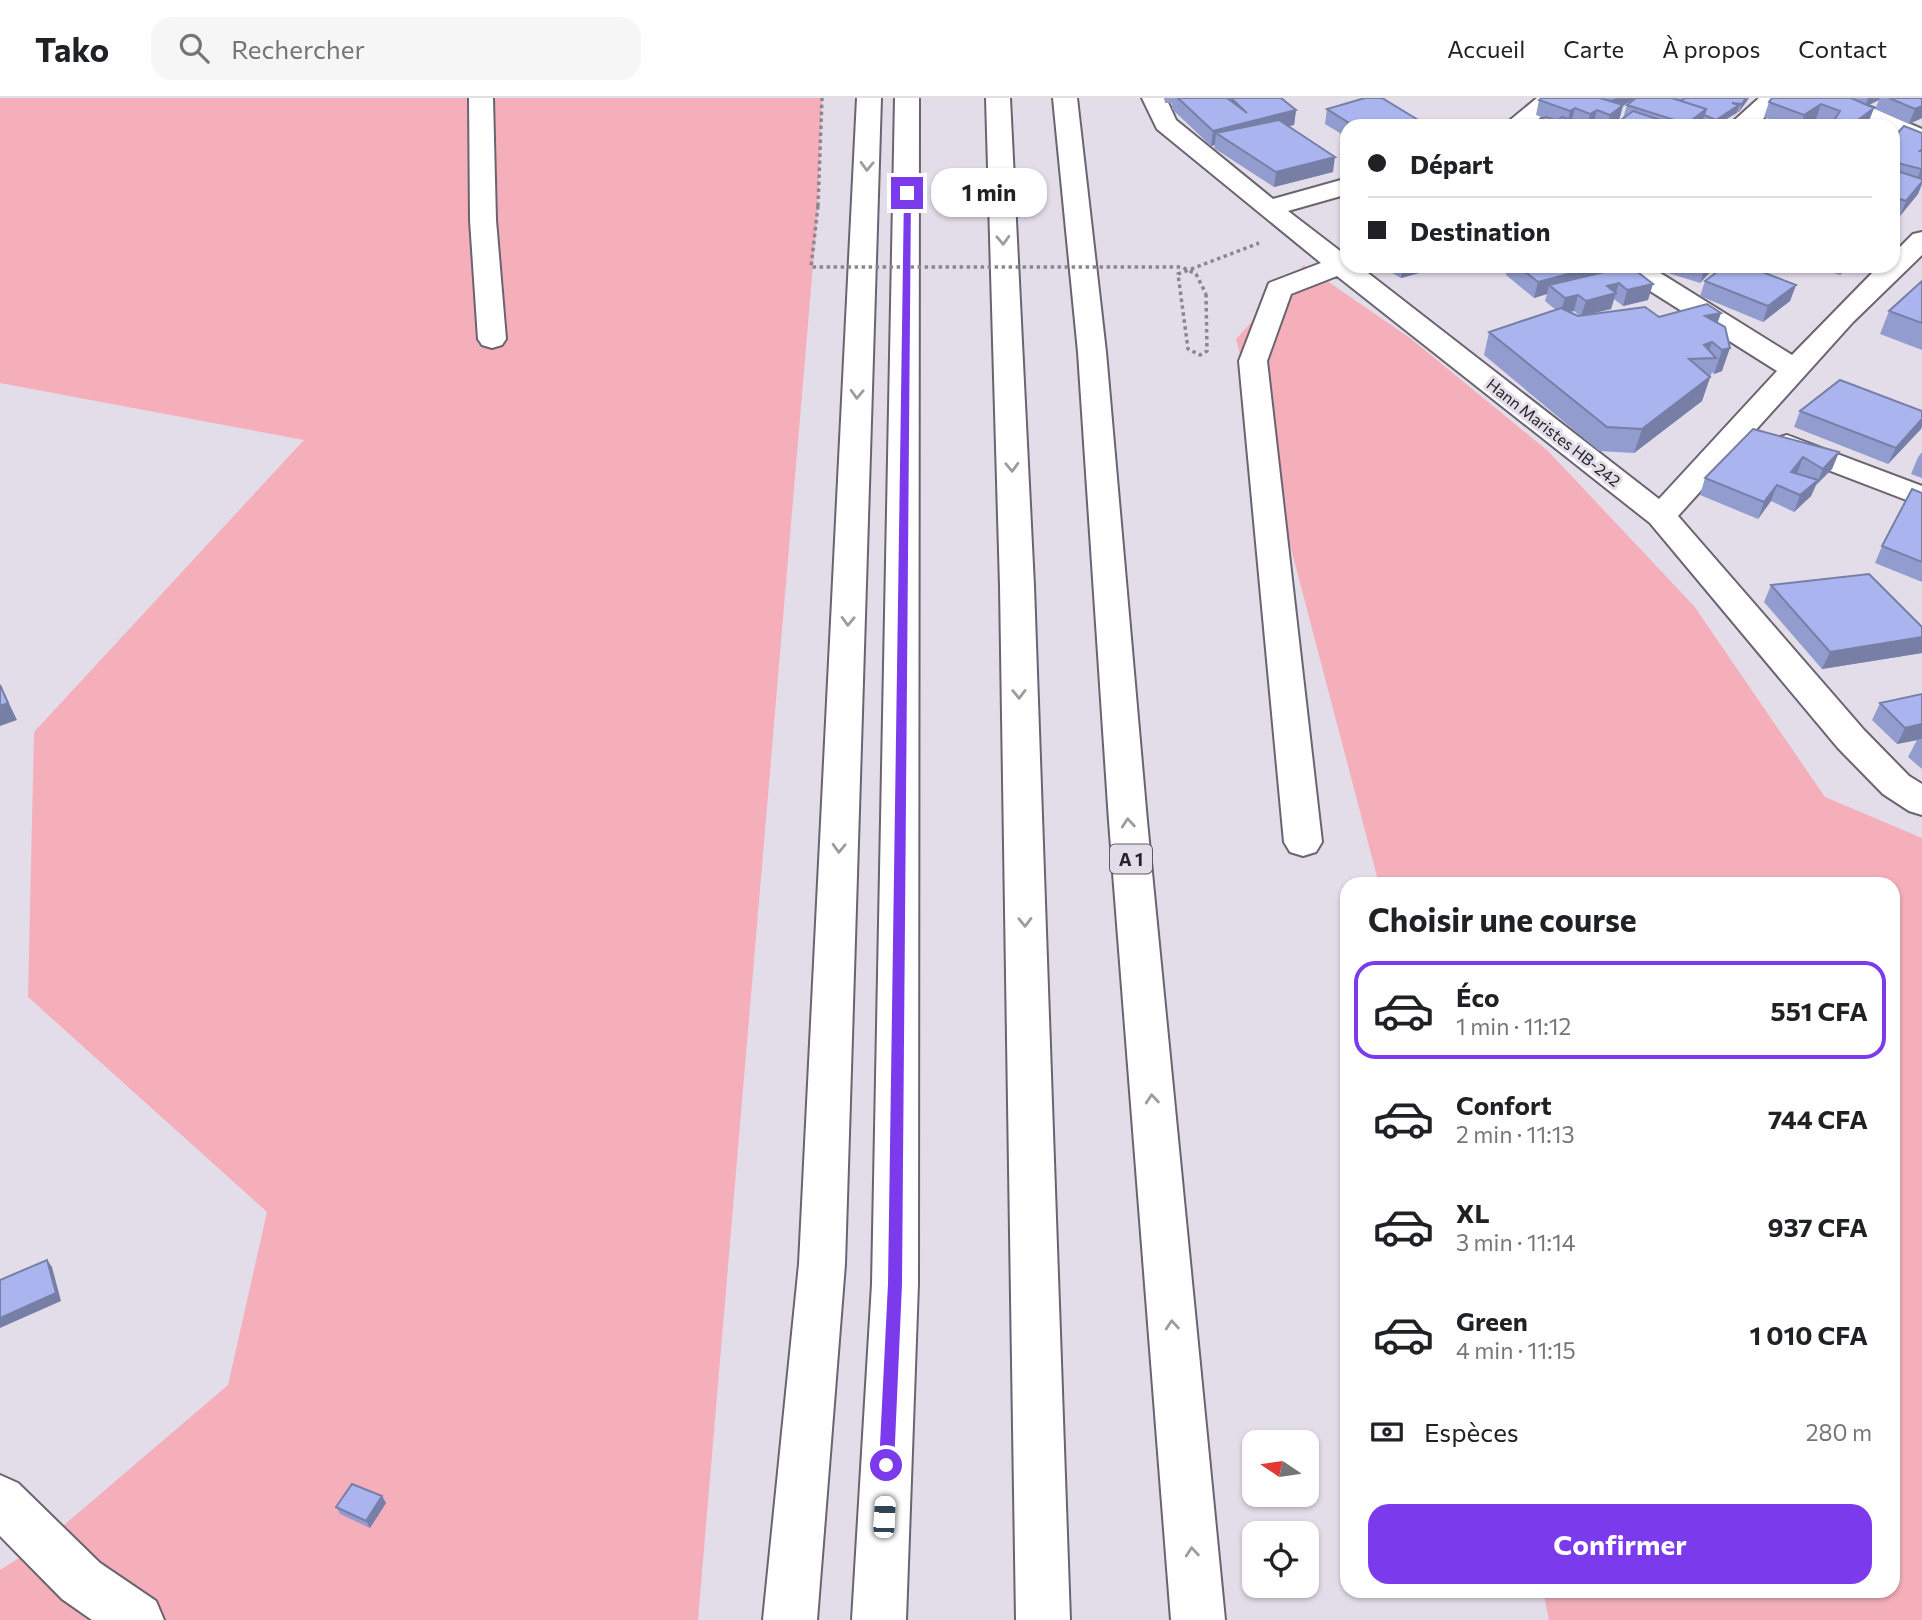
<!DOCTYPE html>
<html lang="fr">
<meta charset="utf-8">
<style>
:root{--surface:#fff;--page:#f6f6f6;--text:#202124;--muted:#757577;--line:#e0e0e0;--accent:#7c3aed}
body{margin:0;font-family:Commissioner,sans-serif;background:var(--page);color:var(--text);height:100vh;display:flex;flex-direction:column;font-size:26px;white-space:nowrap}
*{box-sizing:border-box;margin:0}
p{font-size:23px;color:var(--muted)}
.icon{flex:none;width:38px;height:38px;fill:none;stroke:currentColor;stroke-width:2;stroke-linecap:round;stroke-linejoin:round}
.map{position:relative;flex:1;overflow:hidden}
.details{position:absolute;left:1340px;top:779px;width:560px;height:721px;display:flex;flex-direction:column;background:var(--surface);border-radius:21px;box-shadow:0 2px 5px #0004}
.details>*{flex:none}
.hud{position:absolute;left:1340px;top:21px;width:560px;height:154px;border-radius:21px;box-shadow:0 2px 5px #0004;display:grid;align-content:center;height:154px;padding:0 28px;background:var(--surface)}
.needle{width:46px;rotate:283deg}
.controls{position:absolute;left:1242px;top:1332px;display:grid;gap:14px}
.controls a{display:grid;place-items:center;width:77px;height:77px;border-radius:14px;background:var(--surface);box-shadow:0 2px 5px #0004;font-size:35px}
.end{position:absolute;width:32px;height:32px;margin:-16px;border:9px solid #7c3aed;background:#fff;box-shadow:0 0 0 4px #fff}
.from{border-radius:50%}
.bubble{position:absolute;height:49px;border-radius:21px;background:var(--surface);box-shadow:0 2px 5px #0004;font-size:23px;font-weight:700;line-height:49px;text-align:center}
.car{position:absolute;width:21px;height:42px;margin:-21px -10px;border-radius:9px;box-shadow:0 0 5px 2px #0007;background:linear-gradient(#fff 24%,#345 0 40%,#fff 0 76%,#345 0 86%,#fff 0)}
.hud b{display:flex;align-items:center;gap:24px;height:66px;font-size:26px}
.hud b+b{border-top:2px solid var(--line)}
.hud i{width:18px;height:18px;background:var(--text)}
ul{padding:0;list-style:none}
li{display:flex;align-items:center;gap:21px;height:98px;margin:0 14px 10px;padding:0 14px;border:4px solid transparent;border-radius:21px}
li div{flex:1}
li b{display:block;font-size:26px}
li em{font-style:normal;font-weight:700}
li.active{border-color:var(--accent)}
li>.icon{width:63px;height:63px;stroke-width:1.5}
h2{padding:0 28px;font-size:32px;line-height:84px}
.pay{display:flex;align-items:center;gap:18px;height:77px;padding:0 28px;font-size:26px}
.pay p{margin-inline-start:auto}
.primary-button{display:flex;gap:14px;margin-top:auto;padding:14px 28px}
.primary-button a{flex:1;height:80px;border-radius:21px;background:var(--accent);color:#fff;font-size:28px;font-weight:700;line-height:80px;text-align:center}
header{display:flex;align-items:center;gap:42px;box-sizing:border-box;height:98px;padding:0 35px;background:var(--surface);border-bottom:2px solid var(--line)}
header strong{font-size:33px}
nav{display:flex;gap:38px;margin-inline-start:auto;font-size:24px}
.search{width:490px;height:63px;background:var(--page);display:flex;align-items:center;gap:18px;box-sizing:border-box;padding:0 24px;border-radius:21px;color:var(--muted);font-size:26px}
.map>svg:first-child{display:block}
.green{fill:#f4afba}
.lines{fill:none;stroke-linecap:round;stroke-linejoin:round}
.minor-casing{stroke:#696470;stroke-width:4}
.highway-casing{stroke:#696470;stroke-width:4}
.path{stroke:#8b8790;stroke-width:3.5;stroke-dasharray:3.5 3.5;stroke-linecap:butt}
.minor{fill:#fff;fill-rule:evenodd}
.highway{fill:#fff;fill-rule:evenodd}
.path-bridge{stroke:#8b8790;stroke-width:3.5;stroke-dasharray:3.5 3.5;stroke-linecap:butt}
.wall{fill:#929cce;fill-rule:evenodd}
.shaded-wall{fill:#777fa7}
.building{fill:#aab5ef;stroke:#777fa7;stroke-width:2}
.oneway{stroke:#9d9c9e}
.route{fill:#7c3aed}
.labels{text-anchor:middle;dominant-baseline:central;stroke-width:6;stroke-linejoin:round;paint-order:stroke}
.far-street-label{font-size:16px;fill:#252328;stroke:#e3ddea}
.shield{fill:#e3ddea;stroke:#5e5b62;stroke-width:2}
.shield-label{font-size:18px;font-weight:bold;fill:#252328}
</style>
<header>
<strong>Tako</strong>
<div class="search"><svg class="icon" aria-label="search" viewBox="0 0 24 24"><circle cx="10" cy="10" r="6"/><path d="M15 15l6 6"/></svg>Rechercher</div>
<nav><a>Accueil</a><a>Carte</a><a>À propos</a><a>Contact</a></nav>
</header>
<div class="map">
<svg width="1922" height="1522" viewBox="0 0 1922 1522">
<rect width="100%" height="100%" fill="#e3ddea"/>
<path class="green" d="M 0,0 L 822,0 L 818,108 L 698,1522 L 0,1522 L 0,1472 L 43,1445 L 228,1287 L 267,1114 L 28,899 L 34,634 L 304,342 L 0,285 Z
M 1304,167 L 1410,240 L 1548,353 L 1694,508 L 1825,699 L 1922,740 L 1922,1522 L 1549,1522 L 1543,1493 L 1894,1493 L 1894,786 L 1379,786 L 1236,241 Z"/>
<g class="lines">
<defs>
<path id="minor" d="M 469,0 L 493,0 L 496,122 L 506,241 L 502,247 L 492,250 L 482,247 L 478,241 L 470,122 Z
M 1142,0 L 1166,0 L 1176,22 L 1273,101 L 1348,80 L 1348,96 L 1288,113 L 1348,159 L 1348,168 L 1359,168 L 1659,401 L 1777,273 L 1620,174 L 1616,168 L 1649,168 L 1792,257 L 1879,168 L 1894,168 L 1894,155 L 1913,136 L 1922,134 L 1922,157 L 1853,224 L 1678,418 L 1864,632 L 1909,678 L 1922,686 L 1922,717 L 1909,713 L 1883,696 L 1838,650 L 1650,425 L 1337,178 L 1291,196 L 1267,263 L 1322,744 L 1316,754 L 1303,758 L 1290,754 L 1284,744 L 1239,263 L 1269,185 L 1321,165 L 1157,31 Z
M 1537,0 L 1564,0 L 1530,28 L 1503,28 Z
M 1759,0 L 1786,0 L 1755,28 L 1728,28 Z
M 1818,0 L 1850,0 L 1922,31 L 1922,47 L 1894,37 L 1894,28 L 1874,28 L 1822,5 Z
M 1787,337 L 1922,388 L 1922,408 L 1776,352 L 1772,346 L 1776,340 Z
M 0,1377 L 18,1385 L 100,1465 L 156,1503 L 164,1522 L 92,1522 L 62,1501 L 0,1438 Z"/>
<path id="highway" d="M 857,0 L 881,0 L 845,1166 L 817,1522 L 763,1522 L 799,1166 Z
M 895,0 L 919,0 L 918,1186 L 906,1522 L 852,1522 L 872,1186 Z
M 986,0 L 1010,0 L 1034,488 L 1070,1522 L 1016,1522 L 1000,488 Z
M 1053,0 L 1077,0 L 1106,254 L 1147,723 L 1225,1522 L 1171,1522 L 1109,723 L 1078,254 Z"/>
</defs>
<use href="#minor" class="minor-casing"/>
<use href="#highway" class="highway-casing"/>
<path class="path" d="M 818,108 L 822,0
M 1206,196 L 1207,253 L 1200,257 L 1188,251 L 1178,176 L 1259,145"/>
<use href="#minor" class="minor"/>
<use href="#highway" class="highway"/>
<path class="path-bridge" d="M 818,108 L 811,169 L 1182,169 L 1196,176 L 1206,196"/>
</g>
<path class="wall" d="M 1164,0 L 1281,0 L 1296,12 L 1294,27 L 1289,28 L 1333,74 L 1274,89 L 1214,50 L 1215,47 L 1211,48 L 1172,11 L 1172,5 L 1165,5 Z
M 1542,0 L 1635,0 L 1623,8 L 1619,22 L 1613,26 L 1616,27 L 1617,25 L 1623,20 L 1627,7 L 1636,0 L 1749,0 L 1739,14 L 1737,14 L 1716,28 L 1711,28 L 1702,25 L 1699,28 L 1526,28 L 1544,20 L 1536,17 L 1539,2 Z
M 1772,0 L 1922,0 L 1922,20 L 1909,26 L 1875,11 L 1879,2 L 1868,7 L 1874,10 L 1868,25 L 1864,28 L 1832,28 L 1816,21 L 1805,28 L 1788,28 L 1764,19 L 1769,4 Z
M 1327,11 L 1428,28 L 1348,28 L 1348,40 L 1325,26 Z
M 1922,35 L 1922,79 L 1921,80 L 1922,81 L 1922,87 L 1918,96 L 1900,118 L 1894,116 L 1894,39 Z
M 1380,168 L 1445,168 L 1401,180 Z
M 1508,168 L 1626,168 L 1625,169 L 1648,202 L 1623,208 L 1614,201 L 1611,211 L 1590,216 L 1659,219 L 1721,215 L 1717,225 L 1725,229 L 1722,273 L 1714,276 L 1712,274 L 1702,303 L 1634,355 L 1599,353 L 1484,257 L 1489,234 L 1556,212 L 1545,203 L 1547,196 L 1534,200 L 1506,177 ZM 1574,213 L 1580,218 L 1569,214 Z
M 1646,168 L 1716,168 L 1700,185 Z
M 1811,168 L 1847,168 L 1840,177 Z
M 1705,183 L 1796,187 L 1790,203 L 1763,224 L 1700,198 Z
M 1922,183 L 1922,252 L 1880,236 L 1889,213 Z
M 1800,313 L 1922,313 L 1922,328 L 1921,331 L 1888,366 L 1794,329 Z
M 1753,331 L 1839,354 L 1832,371 L 1816,387 L 1811,398 L 1794,414 L 1771,403 L 1758,421 L 1700,397 L 1705,380 Z
M 1922,354 L 1922,380 L 1911,376 L 1918,359 Z
M 1922,395 L 1922,484 L 1875,465 L 1882,448 Z
M 1771,487 L 1922,529 L 1922,555 L 1822,571 L 1764,504 Z
M 1922,596 L 1922,671 L 1908,659 L 1917,642 L 1922,641 L 1897,646 L 1872,622 L 1880,605 Z
M 382,1398 L 386,1405 L 370,1430 L 340,1416 L 336,1409 Z"/>
<path class="shaded-wall" d="M 1616,0 L 1635,0 L 1623,8 L 1619,22 L 1611,28 L 1607,28 L 1610,17 L 1619,10 L 1609,17 L 1612,2 Z
M 1746,0 L 1749,0 L 1739,14 L 1742,6 Z
M 1868,0 L 1880,0 L 1879,2 L 1865,9 Z
M 1821,6 L 1816,21 L 1805,28 L 1801,28 L 1804,17 Z
M 1739,7 L 1737,15 L 1714,28 L 1716,22 Z
M 1922,8 L 1922,20 L 1909,26 L 1915,11 Z
M 1575,10 L 1571,25 L 1567,28 L 1570,13 Z
M 1874,10 L 1868,25 L 1864,28 L 1850,28 Z
M 1706,11 L 1702,26 L 1699,28 L 1686,28 L 1687,26 Z
M 1296,12 L 1294,27 L 1228,43 L 1216,35 L 1215,47 L 1211,48 L 1213,33 Z
M 1597,12 L 1593,27 L 1587,28 L 1590,16 Z
M 1335,59 L 1333,74 L 1274,89 L 1276,74 Z
M 1922,70 L 1922,79 L 1915,87 L 1921,71 Z
M 1922,84 L 1918,96 L 1900,118 L 1906,103 Z
M 1404,168 L 1445,168 L 1401,180 Z
M 1599,168 L 1626,168 L 1623,176 L 1549,187 L 1547,196 L 1534,200 L 1538,184 Z
M 1707,168 L 1716,168 L 1700,185 L 1705,170 Z
M 1843,168 L 1847,168 L 1840,177 Z
M 1619,185 L 1611,211 L 1581,218 L 1586,203 L 1607,188 Z
M 1653,186 L 1648,202 L 1623,208 L 1627,192 Z
M 1796,187 L 1790,203 L 1763,224 L 1768,208 Z
M 1578,197 L 1574,213 L 1560,216 L 1565,200 Z
M 1721,215 L 1713,238 L 1705,218 Z
M 1712,244 L 1707,260 L 1704,247 Z
M 1730,250 L 1722,273 L 1714,276 L 1722,252 Z
M 1710,279 L 1702,303 L 1634,355 L 1642,331 Z
M 1922,321 L 1922,328 L 1921,331 L 1888,366 L 1896,350 Z
M 1839,354 L 1832,371 L 1816,387 L 1823,371 Z
M 1803,359 L 1797,376 L 1791,374 Z
M 1818,382 L 1811,398 L 1794,414 L 1800,397 Z
M 1777,387 L 1771,403 L 1758,421 L 1764,404 Z
M 1922,539 L 1922,555 L 1822,571 L 1830,554 Z
M 0,587 L 17,622 L 0,628 Z
M 1922,626 L 1922,641 L 1897,646 L 1905,630 Z
M 47,1162 L 52,1169 L 61,1203 L 0,1230 L 0,1220 Z
M 382,1398 L 386,1405 L 370,1430 L 366,1423 Z"/>
<path class="building" d="M 1178,0 L 1227,0 L 1247,15 L 1231,0 L 1281,0 L 1296,12 L 1213,33 Z
M 1365,0 L 1382,0 L 1428,28 L 1354,28 L 1327,11 Z
M 1542,0 L 1600,0 L 1623,7 L 1610,17 L 1597,12 L 1590,16 L 1575,10 L 1570,13 L 1539,2 Z
M 1636,0 L 1672,0 L 1706,11 L 1687,26 L 1627,7 Z
M 1685,0 L 1746,0 L 1742,6 L 1732,5 L 1739,7 L 1716,22 L 1704,17 L 1706,11 L 1681,3 Z
M 1772,0 L 1851,0 L 1874,10 L 1850,28 L 1846,28 L 1833,24 L 1840,13 L 1821,6 L 1804,17 L 1769,4 Z
M 1889,0 L 1922,0 L 1922,8 L 1915,11 Z
M 1633,13 L 1678,28 L 1625,28 L 1617,25 Z
M 1546,19 L 1557,23 L 1562,19 L 1582,26 L 1578,28 L 1526,28 Z
M 1279,22 L 1335,59 L 1276,74 L 1216,35 Z
M 1871,23 L 1887,28 L 1865,28 Z
M 1755,24 L 1768,28 L 1749,28 Z
M 1904,28 L 1922,35 L 1922,51 L 1920,53 L 1922,53 L 1922,70 L 1921,71 L 1894,64 L 1894,39 Z
M 1894,72 L 1922,81 L 1922,84 L 1906,103 L 1894,99 Z
M 1518,168 L 1599,168 L 1538,184 Z
M 1630,168 L 1653,186 L 1627,192 L 1619,185 L 1607,188 L 1616,195 L 1586,203 L 1578,197 L 1565,200 L 1549,187 Z
M 1725,168 L 1747,168 L 1796,187 L 1768,208 L 1705,183 Z
M 1922,183 L 1922,225 L 1889,213 Z
M 1707,206 L 1721,215 L 1705,218 L 1725,229 L 1730,250 L 1722,252 L 1712,244 L 1704,247 L 1716,260 L 1689,261 L 1710,279 L 1642,331 L 1607,329 L 1489,234 L 1561,210 L 1578,218 L 1645,209 L 1659,219 Z
M 1840,282 L 1922,313 L 1922,321 L 1896,350 L 1800,313 Z
M 1753,331 L 1839,354 L 1823,371 L 1803,359 L 1791,374 L 1818,382 L 1800,397 L 1777,387 L 1764,404 L 1705,380 Z
M 1912,391 L 1922,395 L 1922,464 L 1882,448 Z
M 1869,476 L 1922,529 L 1922,539 L 1830,554 L 1771,487 Z
M 0,587 L 8,605 L 0,608 Z
M 1922,596 L 1922,626 L 1905,630 L 1880,605 Z
M 47,1162 L 56,1195 L 0,1220 L 0,1182 Z
M 352,1386 L 382,1398 L 366,1423 L 336,1409 Z"/>
<defs><path id="oneway-chevron" d="M-2-3.5L2.5 0L-2 3.5" fill="none" stroke-width="1.6" stroke-linecap="round" stroke-linejoin="round" transform="scale(1.75)"/></defs>
<g class="oneway">
<use href="#oneway-chevron" transform="translate(867 68) rotate(92)"/>
<use href="#oneway-chevron" transform="translate(1003 142) rotate(88)"/>
<use href="#oneway-chevron" transform="translate(857 296) rotate(92)"/>
<use href="#oneway-chevron" transform="translate(1012 369) rotate(88)"/>
<use href="#oneway-chevron" transform="translate(848 523) rotate(92)"/>
<use href="#oneway-chevron" transform="translate(1019 596) rotate(89)"/>
<use href="#oneway-chevron" transform="translate(1128 725) rotate(-95)"/>
<use href="#oneway-chevron" transform="translate(839 750) rotate(92)"/>
<use href="#oneway-chevron" transform="translate(1025 824) rotate(89)"/>
<use href="#oneway-chevron" transform="translate(1152 1001) rotate(-95)"/>
<use href="#oneway-chevron" transform="translate(1172 1227) rotate(-95)"/>
<use href="#oneway-chevron" transform="translate(1192 1454) rotate(-95)"/>
</g>
<path class="route" d="M 907,93 L 911,95 L 902,1186 L 894,1367 L 886,1374 L 879,1367 L 888,1186 L 904,95 Z"/>
<g class="labels">
<g class="far-street-label">
<text transform="translate(1554 334) rotate(38)">Hann Maristes HB-242</text>
</g>
<rect class="shield" x="1110" y="746.5" width="42" height="29" rx="5"/>
<g class="shield-label">
<text x="1131" y="761">A 1</text>
</g>
</g>
</svg>
<div class="controls">
<a><svg class="needle" viewBox="-14 -14 28 28"><path d="M0-13l5 13h-10z" fill="#e53935"/><path d="M0 13l5-13h-10z" fill="#757577"/></svg></a>
<a><svg class="icon" aria-label="locate" viewBox="0 0 24 24"><circle cx="12" cy="12" r="6"/><path d="M12 2v4M12 18v4M2 12h4M18 12h4"/></svg></a>
</div>
<i class="end from" style="left:886px;top:1367px"></i>
<i class="end" style="left:907px;top:95px"></i>
<div class="bubble" style="left:931px;top:70px;width:116px">1 min</div>
<i class="car" style="left:884px;top:1419px;rotate:3deg"></i>
<div class="hud">
<b><i class="from"></i>Départ</b>
<b><i></i>Destination</b>
</div>
<section class="details">
<h2>Choisir une course</h2>
<ul>
<li class="active"><svg class="icon" aria-label="car" viewBox="0 0 24 24"><path d="M5 17H2v-5l4-1 3-4h7l3 4 3 1v5h-3M9 17h6M6 11h13"/><circle cx="7" cy="17" r="2"/><circle cx="17" cy="17" r="2"/></svg><div><b>Éco</b><p>1 min · 11:12</p></div><em>551 CFA</em></li>
<li><svg class="icon" aria-label="car" viewBox="0 0 24 24"><path d="M5 17H2v-5l4-1 3-4h7l3 4 3 1v5h-3M9 17h6M6 11h13"/><circle cx="7" cy="17" r="2"/><circle cx="17" cy="17" r="2"/></svg><div><b>Confort</b><p>2 min · 11:13</p></div><em>744 CFA</em></li>
<li><svg class="icon" aria-label="car" viewBox="0 0 24 24"><path d="M5 17H2v-5l4-1 3-4h7l3 4 3 1v5h-3M9 17h6M6 11h13"/><circle cx="7" cy="17" r="2"/><circle cx="17" cy="17" r="2"/></svg><div><b>XL</b><p>3 min · 11:14</p></div><em>937 CFA</em></li>
<li><svg class="icon" aria-label="car" viewBox="0 0 24 24"><path d="M5 17H2v-5l4-1 3-4h7l3 4 3 1v5h-3M9 17h6M6 11h13"/><circle cx="7" cy="17" r="2"/><circle cx="17" cy="17" r="2"/></svg><div><b>Green</b><p>4 min · 11:15</p></div><em>1 010 CFA</em></li>
</ul>
<div class="pay"><svg class="icon" aria-label="cash" viewBox="0 0 24 24"><path d="M3 7h18v10H3z"/><circle cx="12" cy="12" r="2"/></svg>Espèces<p>280 m</p></div>
<div class="primary-button"><a>Confirmer</a></div>
</section>
</div>
